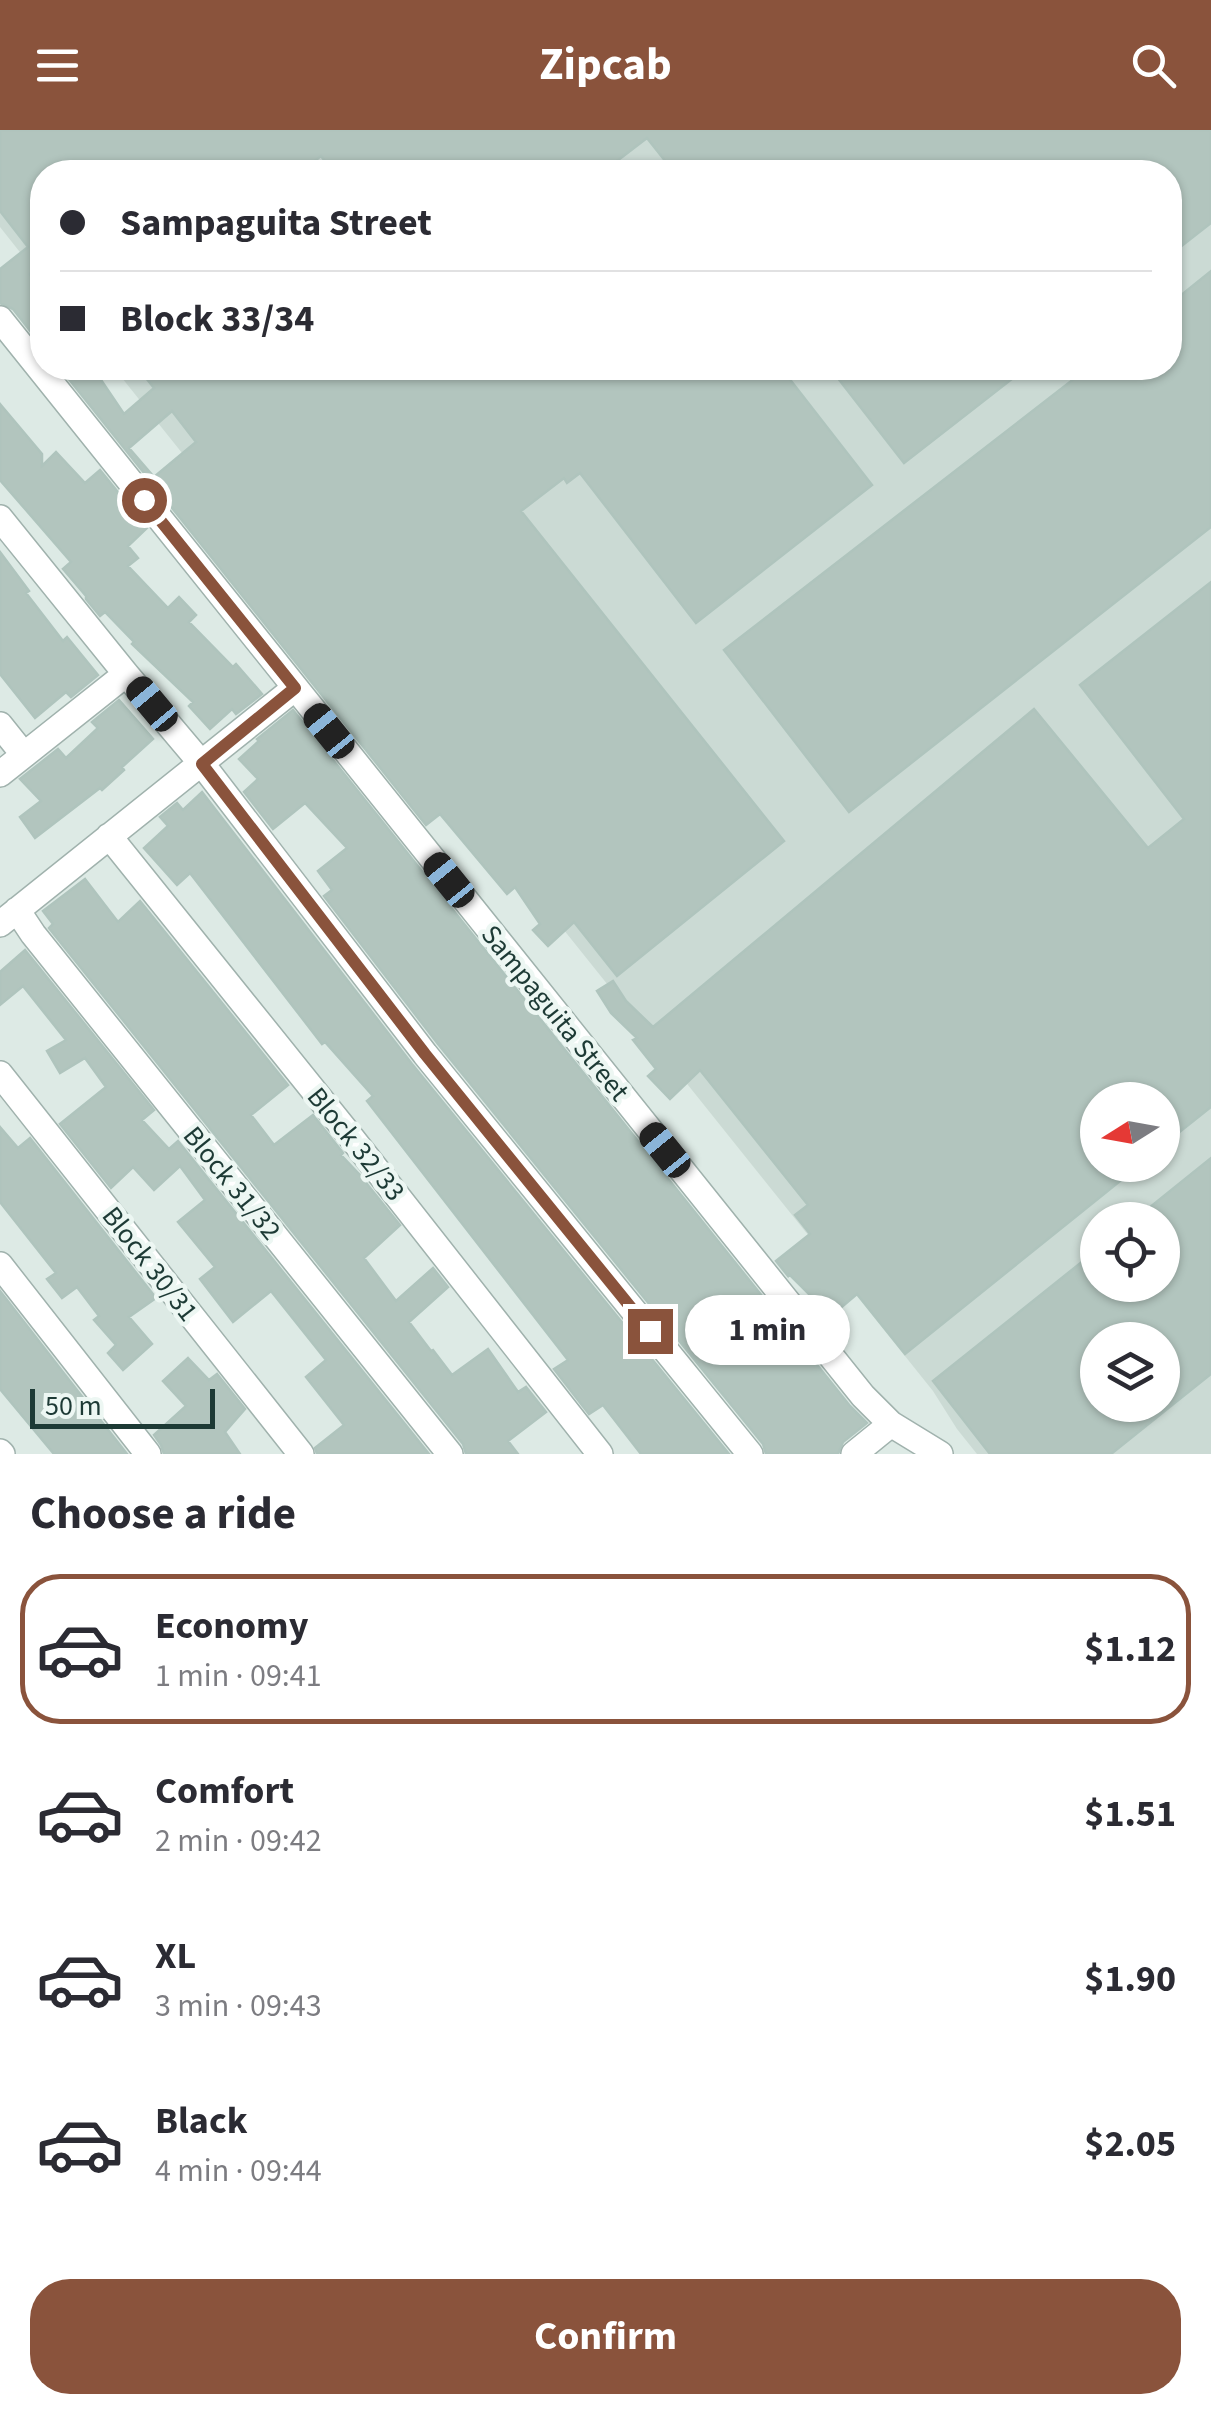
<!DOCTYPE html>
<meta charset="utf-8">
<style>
:root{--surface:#fff;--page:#f2f2f3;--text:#2b2b33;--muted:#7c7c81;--line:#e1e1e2;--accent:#8a533c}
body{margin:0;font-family:"Source Sans 3",sans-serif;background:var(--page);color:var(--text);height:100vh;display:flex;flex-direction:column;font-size:38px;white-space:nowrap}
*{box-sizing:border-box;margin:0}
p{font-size:32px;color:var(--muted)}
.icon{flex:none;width:55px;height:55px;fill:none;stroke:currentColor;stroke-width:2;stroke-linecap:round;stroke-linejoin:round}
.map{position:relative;height:1324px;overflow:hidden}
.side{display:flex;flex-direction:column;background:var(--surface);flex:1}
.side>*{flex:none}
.hud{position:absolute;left:30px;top:30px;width:1152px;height:220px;border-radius:40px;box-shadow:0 2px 8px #0004;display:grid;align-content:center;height:220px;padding:0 30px;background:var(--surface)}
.needle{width:65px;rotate:259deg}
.buttons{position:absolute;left:1080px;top:952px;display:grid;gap:20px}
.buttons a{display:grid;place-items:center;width:100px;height:100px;border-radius:50%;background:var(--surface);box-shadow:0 2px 8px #0004;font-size:50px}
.scale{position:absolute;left:30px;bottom:25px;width:185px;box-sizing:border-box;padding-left:10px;border:5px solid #1d3a35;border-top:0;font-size:28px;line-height:35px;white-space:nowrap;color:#1d3a35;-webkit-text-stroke:8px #edf7f3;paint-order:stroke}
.end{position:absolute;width:45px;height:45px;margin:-22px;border:12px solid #8a533c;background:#fff;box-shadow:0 0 0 5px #fff}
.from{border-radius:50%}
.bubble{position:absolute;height:70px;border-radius:35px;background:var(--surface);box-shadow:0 2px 8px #0004;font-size:32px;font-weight:700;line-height:70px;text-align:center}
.car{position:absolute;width:30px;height:60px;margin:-30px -15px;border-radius:12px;box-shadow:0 0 8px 2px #0007;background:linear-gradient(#222 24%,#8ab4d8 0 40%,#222 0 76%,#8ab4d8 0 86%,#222 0)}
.hud b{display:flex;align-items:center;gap:35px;height:95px;font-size:38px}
.hud b+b{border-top:2px solid var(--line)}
.hud i{width:25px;height:25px;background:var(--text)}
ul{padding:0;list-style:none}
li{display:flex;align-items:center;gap:30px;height:150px;margin:0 20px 15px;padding:0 10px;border:5px solid transparent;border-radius:40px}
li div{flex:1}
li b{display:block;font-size:38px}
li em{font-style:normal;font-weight:700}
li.active{border-color:var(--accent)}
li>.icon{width:90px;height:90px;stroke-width:1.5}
h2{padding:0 30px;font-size:45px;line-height:120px}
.button{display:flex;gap:20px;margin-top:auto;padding:20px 30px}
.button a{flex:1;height:115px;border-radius:40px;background:var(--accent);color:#fff;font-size:40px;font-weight:700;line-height:115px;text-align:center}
header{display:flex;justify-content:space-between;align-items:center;height:130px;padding:0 30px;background:var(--accent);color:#fff;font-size:45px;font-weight:700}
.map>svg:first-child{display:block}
.built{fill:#cbdad4;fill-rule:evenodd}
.building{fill:#b2c5be;stroke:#afc4bd;stroke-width:2.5;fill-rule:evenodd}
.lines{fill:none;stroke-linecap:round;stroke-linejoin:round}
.minor-casing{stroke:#a0b2ad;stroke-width:28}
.minor{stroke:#fff;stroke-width:25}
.route{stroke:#8a533c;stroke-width:12}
.labels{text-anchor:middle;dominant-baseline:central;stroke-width:9;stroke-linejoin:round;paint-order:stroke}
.street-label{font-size:28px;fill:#1d3a35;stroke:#edf7f3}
</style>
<header><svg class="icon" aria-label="menu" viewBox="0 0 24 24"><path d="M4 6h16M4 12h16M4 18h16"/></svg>Zipcab<svg class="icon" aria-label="search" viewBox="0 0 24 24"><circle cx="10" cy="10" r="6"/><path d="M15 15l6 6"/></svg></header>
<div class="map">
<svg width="1211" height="1324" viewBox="0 0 1211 1324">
<rect width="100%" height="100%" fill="#ddeae5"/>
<path class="built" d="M 0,0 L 1211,0 L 1211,1324 L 977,1324 L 957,1299 L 933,1261 L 114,238 L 1170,238 L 1170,42 L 42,42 L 42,150 L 0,97 ZM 1098,970 L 1162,970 L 1162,1035 L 1098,1035 ZM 1098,1090 L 1162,1090 L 1162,1155 L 1098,1155 ZM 1098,1210 L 1162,1210 L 1162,1275 L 1098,1275 Z"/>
<path class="building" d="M 0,0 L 1211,0 L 1211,93 L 1170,125 L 1170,42 L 674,42 L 647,8 L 613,34 L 619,42 L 333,42 L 321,26 L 301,42 L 42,42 L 42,136 L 30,144 L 42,163 L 42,216 L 13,179 L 0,173 L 0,139 L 28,117 L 0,81 Z
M 1211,141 L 1211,397 L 849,682 L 724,520 L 1088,238 L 1170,238 L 1170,174 Z
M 60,238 L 93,238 L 124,284 L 154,258 L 138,238 L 781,238 L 872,355 L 696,493 L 580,343 L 567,353 L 564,348 L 521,381 L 784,711 L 617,846 L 574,792 L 548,816 L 533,800 L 540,794 L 515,757 L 507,764 L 440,684 L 426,695 ZM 172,281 L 196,312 L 154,347 L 129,318 Z
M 830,238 L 1026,238 L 904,333 Z
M 0,274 L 42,324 L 42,336 L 56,322 L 85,353 L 100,340 L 147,398 L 128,416 L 138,428 L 128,436 L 168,478 L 179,467 L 196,485 L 189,492 L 233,537 L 236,534 L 262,564 L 236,584 L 232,579 L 210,599 L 189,576 L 193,572 L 132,514 L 134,512 L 105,482 L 100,486 L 86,469 L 86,466 L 63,439 L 71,432 L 0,350 Z
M 0,422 L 29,461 L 26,463 L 63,511 L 67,507 L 98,545 L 71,567 L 66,562 L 35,588 L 0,544 Z
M 1211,452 L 1211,977 L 1162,1016 L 1162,970 L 1098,970 L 1098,1035 L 1140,1035 L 905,1224 L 857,1164 L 831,1186 L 789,1144 L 788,1146 L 776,1131 L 810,1104 L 795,1085 L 808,1075 L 700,940 L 670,969 L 648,946 L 656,939 L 633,910 L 637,908 L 611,883 L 597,861 L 613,851 L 626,871 L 653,897 L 1034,579 L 1148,718 L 1184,689 L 1080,555 Z
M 119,570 L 153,609 L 122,637 L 124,640 L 102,660 L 100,658 L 35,708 L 20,687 L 41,671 L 20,649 L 58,619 L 66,628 L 98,598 L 92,592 Z
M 293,580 L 850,1276 L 867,1293 L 843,1312 L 838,1324 L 766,1324 L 763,1314 L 438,914 L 324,766 L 332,760 L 318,741 L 347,718 L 305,673 L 273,699 L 244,662 L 258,649 L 239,629 L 259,611 L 257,609 Z
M 202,662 L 412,934 L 729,1324 L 641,1324 L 603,1275 L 589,1284 L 554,1239 L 568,1230 L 367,971 L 373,966 L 325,912 L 322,914 L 190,743 L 177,755 L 144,718 L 168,696 L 160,687 L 177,673 L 183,680 Z
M 85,749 L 118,792 L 140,771 L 288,955 L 251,985 L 274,1015 L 313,985 L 343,1023 L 341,1025 L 359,1044 L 400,1095 L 364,1128 L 396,1171 L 433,1138 L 448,1157 L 409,1192 L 431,1221 L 433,1220 L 452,1245 L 488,1219 L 518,1262 L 526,1257 L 546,1282 L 508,1311 L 518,1324 L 466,1324 L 463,1314 L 49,798 L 53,794 L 43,781 Z
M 25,820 L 154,980 L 142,990 L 169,1019 L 178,1011 L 429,1324 L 317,1324 L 315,1318 L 344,1295 L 306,1247 L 326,1230 L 271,1161 L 233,1192 L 200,1149 L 215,1137 L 178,1092 L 205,1070 L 180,1036 L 154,1060 L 133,1037 L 111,1058 L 60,994 L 106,957 L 85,928 L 60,943 L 47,921 L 66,910 L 23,856 L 0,875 L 0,842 Z
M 0,997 L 18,1018 L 30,1008 L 156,1168 L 129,1187 L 152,1214 L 123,1240 L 108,1223 L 116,1215 L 94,1190 L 99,1186 L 77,1157 L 62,1168 L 47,1149 L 56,1143 L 0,1072 Z
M 1211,1028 L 1211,1244 L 1111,1324 L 990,1324 L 933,1251 L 1098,1119 L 1098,1155 L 1162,1155 L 1162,1090 L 1134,1090 ZM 1098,1210 L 1162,1210 L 1162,1275 L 1098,1275 Z
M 0,1161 L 66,1246 L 127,1324 L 54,1324 L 0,1259 Z
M 188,1228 L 209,1250 L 217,1244 L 245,1279 L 225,1302 L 240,1324 L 164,1324 L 161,1315 L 154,1305 L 186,1276 L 163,1251 Z"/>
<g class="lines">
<defs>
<path id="minor" d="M 0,189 L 863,1266 L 891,1294 L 940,1324
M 0,388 L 126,544 L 202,634 L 425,924 L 750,1324
M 0,595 L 24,625
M 0,644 L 126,544
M 109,706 L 347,1002 L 600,1324
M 17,780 L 33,804 L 450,1324
M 0,794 L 295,558
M 0,944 L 301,1324
M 0,1135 L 148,1324
M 0,1322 L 2,1324
M 854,1324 L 891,1294"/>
</defs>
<use href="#minor" class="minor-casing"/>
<use href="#minor" class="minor"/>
</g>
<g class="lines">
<path class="route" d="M 144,370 L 295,558 L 202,634 L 425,924 L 650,1201"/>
</g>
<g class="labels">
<g class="street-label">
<text transform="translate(555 883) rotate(51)">Sampaguita Street</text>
<text transform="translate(356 1014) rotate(51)">Block 32/33</text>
<text transform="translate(232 1053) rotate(51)">Block 31/32</text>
<text transform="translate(150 1134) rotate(52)">Block 30/31</text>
</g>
</g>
</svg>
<div class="buttons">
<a><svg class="needle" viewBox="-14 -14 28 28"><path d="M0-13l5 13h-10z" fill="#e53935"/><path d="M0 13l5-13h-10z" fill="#7c7c81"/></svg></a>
<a><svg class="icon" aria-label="locate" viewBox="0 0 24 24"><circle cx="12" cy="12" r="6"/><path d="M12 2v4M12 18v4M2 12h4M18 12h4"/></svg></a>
<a><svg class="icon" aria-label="layers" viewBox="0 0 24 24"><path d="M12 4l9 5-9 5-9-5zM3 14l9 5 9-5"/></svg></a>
</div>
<div class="scale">50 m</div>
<i class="end from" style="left:144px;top:370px"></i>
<i class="end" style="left:650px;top:1201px"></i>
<div class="bubble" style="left:685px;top:1165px;width:165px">1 min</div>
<i class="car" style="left:152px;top:574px;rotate:320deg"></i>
<i class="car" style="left:329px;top:601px;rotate:321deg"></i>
<i class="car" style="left:449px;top:750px;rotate:321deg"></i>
<i class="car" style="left:665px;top:1020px;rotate:321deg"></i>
<div class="hud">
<b><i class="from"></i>Sampaguita Street</b>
<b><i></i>Block 33/34</b>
</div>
</div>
<section class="side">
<h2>Choose a ride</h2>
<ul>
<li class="active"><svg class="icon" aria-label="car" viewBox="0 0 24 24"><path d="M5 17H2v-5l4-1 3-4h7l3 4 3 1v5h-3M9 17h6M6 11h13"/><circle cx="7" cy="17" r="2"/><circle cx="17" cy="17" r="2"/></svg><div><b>Economy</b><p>1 min · 09:41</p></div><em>$1.12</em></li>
<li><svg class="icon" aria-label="car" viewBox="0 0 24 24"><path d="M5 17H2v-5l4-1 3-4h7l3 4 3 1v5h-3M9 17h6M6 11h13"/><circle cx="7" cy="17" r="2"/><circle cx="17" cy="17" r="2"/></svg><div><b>Comfort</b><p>2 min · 09:42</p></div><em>$1.51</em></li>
<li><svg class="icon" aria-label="car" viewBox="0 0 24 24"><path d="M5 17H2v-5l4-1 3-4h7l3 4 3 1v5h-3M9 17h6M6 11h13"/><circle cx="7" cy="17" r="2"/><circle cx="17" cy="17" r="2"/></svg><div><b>XL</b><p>3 min · 09:43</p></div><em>$1.90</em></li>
<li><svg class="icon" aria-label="car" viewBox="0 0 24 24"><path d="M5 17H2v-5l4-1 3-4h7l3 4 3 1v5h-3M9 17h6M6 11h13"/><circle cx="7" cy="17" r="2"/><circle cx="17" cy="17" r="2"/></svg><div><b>Black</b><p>4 min · 09:44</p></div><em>$2.05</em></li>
</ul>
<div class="button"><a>Confirm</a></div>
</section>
